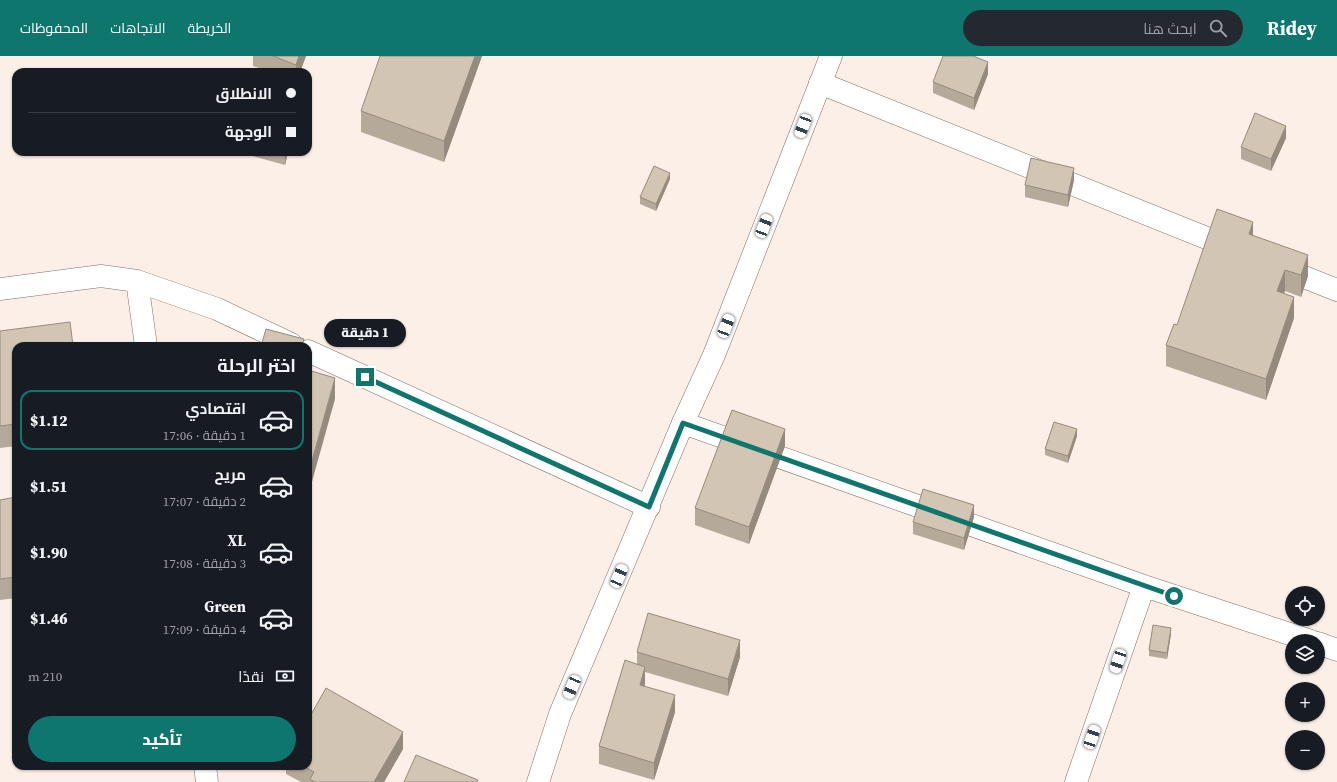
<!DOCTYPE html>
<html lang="ar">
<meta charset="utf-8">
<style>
:root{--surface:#171b24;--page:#242831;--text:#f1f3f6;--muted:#9ea1a6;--line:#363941;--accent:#0f766e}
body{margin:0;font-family:"Source Serif 4",Cairo,serif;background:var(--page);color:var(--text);direction:rtl;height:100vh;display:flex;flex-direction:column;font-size:15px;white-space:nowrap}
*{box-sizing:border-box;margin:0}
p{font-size:13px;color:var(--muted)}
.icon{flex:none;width:22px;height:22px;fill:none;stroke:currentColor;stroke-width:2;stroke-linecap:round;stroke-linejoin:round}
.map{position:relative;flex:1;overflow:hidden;direction:ltr}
.sheet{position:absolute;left:12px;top:286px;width:300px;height:428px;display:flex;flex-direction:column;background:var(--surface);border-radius:12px;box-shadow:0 1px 3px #0004;direction:rtl}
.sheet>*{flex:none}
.top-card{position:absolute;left:12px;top:12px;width:300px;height:88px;border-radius:12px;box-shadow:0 1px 3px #0004;direction:rtl;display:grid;align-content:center;height:88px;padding:0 16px;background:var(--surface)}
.controls{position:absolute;left:1285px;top:530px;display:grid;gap:8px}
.controls a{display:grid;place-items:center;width:40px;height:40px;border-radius:50%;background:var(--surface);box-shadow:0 1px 3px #0004;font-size:20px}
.end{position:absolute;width:18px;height:18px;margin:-9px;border:5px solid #0f766e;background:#fff;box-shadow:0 0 0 2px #fff}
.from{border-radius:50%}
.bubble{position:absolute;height:28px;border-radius:14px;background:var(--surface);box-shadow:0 1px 3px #0004;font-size:13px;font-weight:800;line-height:28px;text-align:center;direction:rtl}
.car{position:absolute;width:12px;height:24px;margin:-12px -6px;border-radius:5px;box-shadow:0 0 3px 1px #0007;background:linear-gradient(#fff 24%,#345 0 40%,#fff 0 76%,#345 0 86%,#fff 0)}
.top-card b{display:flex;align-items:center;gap:14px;height:38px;font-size:15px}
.top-card b+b{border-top:1px solid var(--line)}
.top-card i{width:10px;height:10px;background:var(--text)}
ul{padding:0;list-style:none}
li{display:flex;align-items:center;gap:12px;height:60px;margin:0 8px 6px;padding:0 8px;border:2px solid transparent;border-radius:12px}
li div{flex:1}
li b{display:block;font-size:15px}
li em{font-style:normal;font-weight:800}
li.on{border-color:var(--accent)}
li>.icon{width:36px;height:36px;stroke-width:1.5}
h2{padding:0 16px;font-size:18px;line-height:48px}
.pay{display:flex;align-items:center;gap:10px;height:44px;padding:0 16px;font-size:15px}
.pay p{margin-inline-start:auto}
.primary-button{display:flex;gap:8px;margin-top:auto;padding:8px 16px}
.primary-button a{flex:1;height:46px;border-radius:24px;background:var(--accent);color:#fff;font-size:16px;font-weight:800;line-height:46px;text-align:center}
header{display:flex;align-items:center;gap:24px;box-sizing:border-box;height:56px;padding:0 20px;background:var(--accent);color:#fff}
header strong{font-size:19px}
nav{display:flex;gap:22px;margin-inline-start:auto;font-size:14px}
.search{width:280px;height:36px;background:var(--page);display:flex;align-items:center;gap:10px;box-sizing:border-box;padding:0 14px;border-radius:22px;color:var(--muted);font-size:15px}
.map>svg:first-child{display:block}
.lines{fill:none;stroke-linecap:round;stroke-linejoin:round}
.street-casing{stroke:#836f65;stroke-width:23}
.secondary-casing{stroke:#836f65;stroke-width:23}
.street{stroke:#fff;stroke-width:22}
.secondary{stroke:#fff;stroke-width:22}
.wall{fill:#b5a99a}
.shaded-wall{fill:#948a7d}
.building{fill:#d3c5b3;stroke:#948a7d}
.route{stroke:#0f766e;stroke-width:5}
</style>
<header>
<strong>Ridey</strong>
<div class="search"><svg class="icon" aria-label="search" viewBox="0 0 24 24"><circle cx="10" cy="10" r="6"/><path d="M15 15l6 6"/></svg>ابحث هنا</div>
<nav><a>الخريطة</a><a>الاتجاهات</a><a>المحفوظات</a></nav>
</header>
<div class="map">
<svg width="1337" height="726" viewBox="0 0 1337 726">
<rect width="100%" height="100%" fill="#fcefe8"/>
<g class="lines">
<defs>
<path id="street" d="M 820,27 L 1234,193
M 1279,211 L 1337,234
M 137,225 L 146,290
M 0,233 L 101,220 L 137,225 L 217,253 L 291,288
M 308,295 L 649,451
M 683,367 L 1144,530 L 1311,585
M 1318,587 L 1337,594
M 205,710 L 207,726
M 1076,726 L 1144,530"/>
<path id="secondary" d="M 538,726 L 560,658 L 683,367 L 714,299 L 831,0"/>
</defs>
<use href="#street" class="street-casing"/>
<use href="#secondary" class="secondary-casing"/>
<use href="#street" class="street"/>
<use href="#secondary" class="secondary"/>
</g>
<path class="wall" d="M 253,0 L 306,0 L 300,16 L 270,16 L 253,10 Z
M 482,0 L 444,106 L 361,76 L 361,55 Z
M 988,18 L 974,54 L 933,37 L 933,26 Z
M 1286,82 L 1271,115 L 1241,103 L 1241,91 Z
M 241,96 L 288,96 L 285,109 L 241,97 Z
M 670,123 L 656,155 L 640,148 L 640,141 Z
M 1074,124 L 1068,151 L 1025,141 L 1025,129 Z
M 1253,180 L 1308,220 L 1301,241 L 1285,235 L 1284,237 L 1294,262 L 1266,344 L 1166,310 L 1166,289 L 1177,269 Z
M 0,275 L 16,290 L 16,390 L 0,392 Z
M 1077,380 L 1068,407 L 1045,399 L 1045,393 Z
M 785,390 L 749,488 L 695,469 L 695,452 Z
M 16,441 L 16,542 L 0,544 L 0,444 Z
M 974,461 L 964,494 L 913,478 L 913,466 Z
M 1171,578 L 1167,603 L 1149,600 L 1149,594 Z
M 637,596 L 740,601 L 728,640 L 645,616 L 645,630 L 675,656 L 654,724 L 599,708 L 599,690 L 637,608 Z
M 403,693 L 384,726 L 301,726 L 286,718 L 286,710 L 308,710 Z"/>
<path class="shaded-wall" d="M 299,0 L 306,0 L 300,16 L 296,16 L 296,9 Z
M 475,0 L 482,0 L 444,106 L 444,85 Z
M 988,6 L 988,18 L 974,54 L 974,42 Z
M 1286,70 L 1286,82 L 1271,115 L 1271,103 Z
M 285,96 L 288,96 L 285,109 Z
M 1074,112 L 1074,124 L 1068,151 L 1068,139 Z
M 670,117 L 670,123 L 656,155 L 656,148 Z
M 1253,166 L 1253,187 L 1249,178 Z
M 1308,199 L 1308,220 L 1301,241 L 1301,219 Z
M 1285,214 L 1285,235 L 1277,256 L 1277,235 Z
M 1294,241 L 1294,262 L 1266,344 L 1266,323 Z
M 335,322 L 335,343 L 308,440 L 308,419 Z
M 785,373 L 785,390 L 749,488 L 749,471 Z
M 1077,373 L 1077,380 L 1068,407 L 1068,400 Z
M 974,449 L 974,461 L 964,494 L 964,482 Z
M 1171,572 L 1171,578 L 1167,603 L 1167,597 Z
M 740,584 L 740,601 L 728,640 L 728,623 Z
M 645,611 L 645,628 L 640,646 L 640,629 Z
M 675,639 L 675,656 L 654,724 L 654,707 Z
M 403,676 L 403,693 L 384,726 L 374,726 Z"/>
<path class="building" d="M 273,0 L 299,0 L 296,9 Z
M 380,0 L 475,0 L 444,85 L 361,55 Z
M 943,0 L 973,0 L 988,6 L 974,42 L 933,26 Z
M 1255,57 L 1286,70 L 1271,103 L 1241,91 Z
M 1031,102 L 1074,112 L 1068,139 L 1025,129 Z
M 654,110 L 670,117 L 656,148 L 640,141 Z
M 1217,153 L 1253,166 L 1249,178 L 1308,199 L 1301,219 L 1285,214 L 1277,235 L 1294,241 L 1266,323 L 1166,289 L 1174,268 L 1177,269 Z
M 70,266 L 73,290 L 16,290 L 16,368 L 0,370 L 0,275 Z
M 266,273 L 304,283 L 302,290 L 261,290 Z
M 308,314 L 335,322 L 308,419 Z
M 732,354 L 785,373 L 749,471 L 695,452 Z
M 1054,366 L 1077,373 L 1068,400 L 1045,393 Z
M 923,433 L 974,449 L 964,482 L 913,466 Z
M 16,441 L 16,521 L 0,523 L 0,444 Z
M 648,557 L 740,584 L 728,623 L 637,596 Z
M 1153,569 L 1171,572 L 1167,597 L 1149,594 Z
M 625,604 L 645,611 L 640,629 L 675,639 L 654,707 L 599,690 Z
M 326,632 L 403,676 L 374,726 L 315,726 L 310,723 L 314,716 L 303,710 L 308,710 L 308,664 Z
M 416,699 L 478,724 L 477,726 L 404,726 Z"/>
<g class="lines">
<path class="route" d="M 365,321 L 649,451 L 683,367 L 1174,540"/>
</g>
</svg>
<div class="controls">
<a><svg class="icon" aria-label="locate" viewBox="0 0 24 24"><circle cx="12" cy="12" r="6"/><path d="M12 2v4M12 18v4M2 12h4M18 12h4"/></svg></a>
<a><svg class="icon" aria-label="layers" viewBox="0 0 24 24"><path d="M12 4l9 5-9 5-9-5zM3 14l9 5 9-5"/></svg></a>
<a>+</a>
<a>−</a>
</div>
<i class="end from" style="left:1174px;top:540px"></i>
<i class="end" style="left:365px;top:321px"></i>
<div class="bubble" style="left:324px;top:263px;width:82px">1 دقيقة</div>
<i class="car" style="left:803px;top:70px;rotate:201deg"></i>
<i class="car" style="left:764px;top:170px;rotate:21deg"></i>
<i class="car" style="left:726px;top:270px;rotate:21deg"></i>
<i class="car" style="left:619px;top:520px;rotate:23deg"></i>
<i class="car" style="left:1118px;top:605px;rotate:199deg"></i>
<i class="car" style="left:572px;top:631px;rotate:203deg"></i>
<i class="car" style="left:1092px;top:681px;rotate:19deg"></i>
<div class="top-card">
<b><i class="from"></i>الانطلاق</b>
<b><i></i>الوجهة</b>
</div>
<section class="sheet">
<h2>اختر الرحلة</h2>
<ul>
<li class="on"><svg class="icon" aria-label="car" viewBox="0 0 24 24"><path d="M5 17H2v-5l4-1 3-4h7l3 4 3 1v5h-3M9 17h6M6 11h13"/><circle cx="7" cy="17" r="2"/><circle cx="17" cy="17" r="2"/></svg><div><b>اقتصادي</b><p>1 دقيقة · 17:06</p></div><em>$1.12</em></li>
<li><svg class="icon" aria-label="car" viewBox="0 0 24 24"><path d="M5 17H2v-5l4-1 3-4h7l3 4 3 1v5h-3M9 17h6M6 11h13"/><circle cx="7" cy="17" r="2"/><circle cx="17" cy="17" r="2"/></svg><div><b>مريح</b><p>2 دقيقة · 17:07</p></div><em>$1.51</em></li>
<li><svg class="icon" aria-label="car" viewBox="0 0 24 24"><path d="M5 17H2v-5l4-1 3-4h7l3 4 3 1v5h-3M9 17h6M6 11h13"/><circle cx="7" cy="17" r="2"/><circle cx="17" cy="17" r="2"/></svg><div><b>XL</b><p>3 دقيقة · 17:08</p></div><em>$1.90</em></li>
<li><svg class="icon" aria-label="car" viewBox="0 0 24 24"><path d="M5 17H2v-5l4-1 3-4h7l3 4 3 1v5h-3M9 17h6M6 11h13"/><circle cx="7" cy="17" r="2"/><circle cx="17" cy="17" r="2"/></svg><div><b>Green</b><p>4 دقيقة · 17:09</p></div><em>$1.46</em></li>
</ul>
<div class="pay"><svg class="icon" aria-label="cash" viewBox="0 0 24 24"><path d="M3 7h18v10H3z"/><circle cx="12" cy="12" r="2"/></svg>نقدًا<p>210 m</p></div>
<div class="primary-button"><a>تأكيد</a></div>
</section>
</div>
